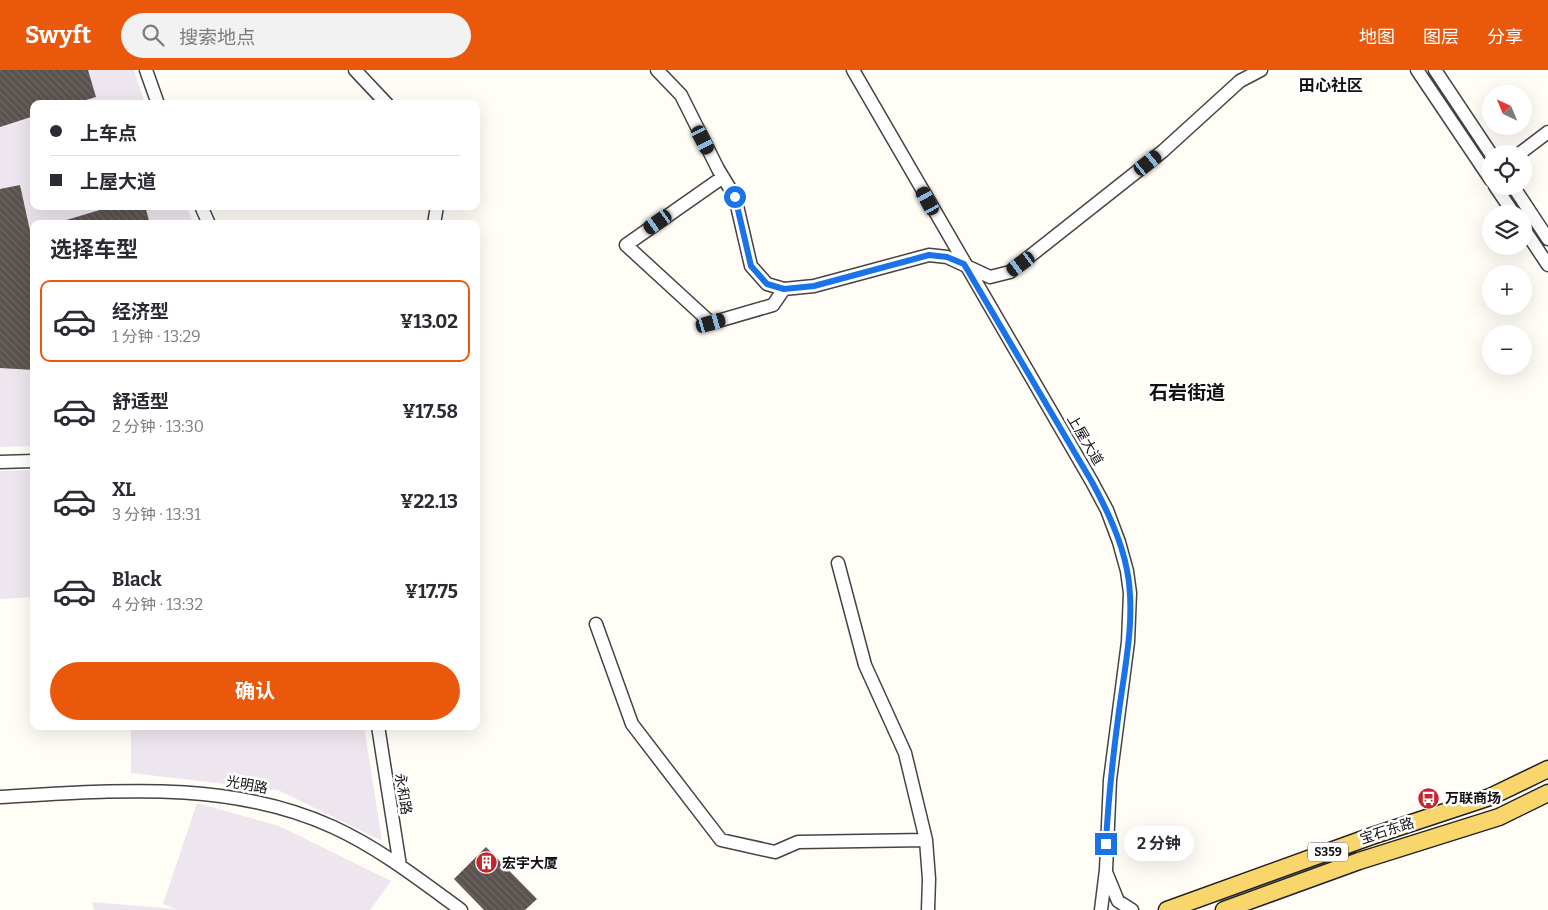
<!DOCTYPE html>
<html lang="zh">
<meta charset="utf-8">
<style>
:root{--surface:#fff;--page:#f2f2f3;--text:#2b2b33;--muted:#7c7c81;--line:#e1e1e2;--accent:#ea580c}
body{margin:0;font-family:Bitter,"Noto Sans SC",serif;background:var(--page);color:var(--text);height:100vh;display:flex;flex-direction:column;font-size:19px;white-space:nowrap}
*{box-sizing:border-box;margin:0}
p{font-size:16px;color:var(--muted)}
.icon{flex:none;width:28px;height:28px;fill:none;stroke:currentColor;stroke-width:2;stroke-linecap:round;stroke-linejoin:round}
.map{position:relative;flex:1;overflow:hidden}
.sheet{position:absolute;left:30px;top:150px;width:450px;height:510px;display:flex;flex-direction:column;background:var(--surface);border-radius:10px;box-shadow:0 5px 20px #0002}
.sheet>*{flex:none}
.guide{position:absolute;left:30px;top:30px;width:450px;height:110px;border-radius:10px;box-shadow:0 5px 20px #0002;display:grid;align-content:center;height:110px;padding:0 20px;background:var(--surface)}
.needle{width:32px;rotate:316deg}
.fabs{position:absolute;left:1482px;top:15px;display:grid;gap:10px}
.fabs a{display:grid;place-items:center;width:50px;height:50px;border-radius:50%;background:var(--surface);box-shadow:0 5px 20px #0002;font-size:25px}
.end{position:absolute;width:22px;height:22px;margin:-11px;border:6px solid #1a73e8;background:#fff;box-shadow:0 0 0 2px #fff}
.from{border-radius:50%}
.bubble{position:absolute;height:35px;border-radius:18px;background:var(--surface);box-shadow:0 5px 20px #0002;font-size:16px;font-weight:700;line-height:35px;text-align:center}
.car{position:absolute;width:15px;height:30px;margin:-15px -8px;border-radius:6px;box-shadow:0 0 4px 1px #0007;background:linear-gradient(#222 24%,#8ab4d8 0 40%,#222 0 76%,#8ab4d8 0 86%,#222 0)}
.guide b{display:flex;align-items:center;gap:18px;height:48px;font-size:19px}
.guide b+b{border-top:1px solid var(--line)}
.guide i{width:12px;height:12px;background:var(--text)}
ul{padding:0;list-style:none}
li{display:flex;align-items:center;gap:15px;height:82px;margin:0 10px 8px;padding:0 10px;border:2px solid transparent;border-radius:10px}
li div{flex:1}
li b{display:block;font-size:19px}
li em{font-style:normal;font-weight:700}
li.on{border-color:var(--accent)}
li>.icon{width:45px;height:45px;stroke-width:1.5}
h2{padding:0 20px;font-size:22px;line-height:60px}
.button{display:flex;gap:10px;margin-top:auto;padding:10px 20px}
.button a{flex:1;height:58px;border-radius:30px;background:var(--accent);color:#fff;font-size:20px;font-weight:700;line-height:58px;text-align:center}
header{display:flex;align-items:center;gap:30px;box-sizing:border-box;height:70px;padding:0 25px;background:var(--accent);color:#fff}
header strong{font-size:24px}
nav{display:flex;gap:28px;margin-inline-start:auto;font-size:18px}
.search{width:350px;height:45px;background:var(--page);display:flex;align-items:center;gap:12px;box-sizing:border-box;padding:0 18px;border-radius:28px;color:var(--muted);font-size:19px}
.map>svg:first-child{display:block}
.industrial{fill:#eee6ef}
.building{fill:url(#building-back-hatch)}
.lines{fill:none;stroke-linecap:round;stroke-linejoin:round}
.minor-casing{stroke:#444;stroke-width:15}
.major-casing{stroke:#222;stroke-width:19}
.minor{stroke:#fff;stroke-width:12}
.major{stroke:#f9d66b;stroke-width:16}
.route{stroke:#1a73e8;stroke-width:6}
.labels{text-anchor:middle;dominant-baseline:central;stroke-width:5;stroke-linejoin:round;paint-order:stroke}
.shield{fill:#fff;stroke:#585858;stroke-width:1}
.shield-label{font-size:12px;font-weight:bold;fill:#111}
.street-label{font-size:14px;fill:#111;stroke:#fff}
.poi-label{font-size:14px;font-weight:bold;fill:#111;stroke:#fff;text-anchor:start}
.quarter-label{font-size:16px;font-weight:bold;fill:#111;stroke:#fff}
.district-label{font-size:19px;font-weight:bold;fill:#111;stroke:#fff}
</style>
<header>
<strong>Swyft</strong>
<div class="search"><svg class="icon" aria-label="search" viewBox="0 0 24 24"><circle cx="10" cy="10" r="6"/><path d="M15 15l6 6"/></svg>搜索地点</div>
<nav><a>地图</a><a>图层</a><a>分享</a></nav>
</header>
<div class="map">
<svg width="1548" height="840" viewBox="0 0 1548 840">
<defs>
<pattern id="building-back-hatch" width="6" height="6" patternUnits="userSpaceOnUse" patternTransform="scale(1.25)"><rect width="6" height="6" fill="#5a524d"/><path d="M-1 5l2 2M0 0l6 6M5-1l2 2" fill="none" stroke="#6d6662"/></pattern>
</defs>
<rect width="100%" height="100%" fill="#fffdf5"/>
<path class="industrial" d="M 0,0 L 134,0 L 145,34 L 34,34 L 34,136 L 186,136 L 194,154 L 34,154 L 34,376 L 0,377 Z
M 34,400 L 34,527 L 0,529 L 0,401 Z
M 131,656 L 364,656 L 382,771 L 278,720 L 131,703 Z
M 197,733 L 279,756 L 391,811 L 370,840 L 94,840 L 92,832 L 176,839 L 163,834 Z"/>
<path class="building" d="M 0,0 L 88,0 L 96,27 L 73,34 L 34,34 L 34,46 L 0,57 Z
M 20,115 L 34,179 L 34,300 L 0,298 L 0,119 Z
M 113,136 L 145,136 L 150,154 L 64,154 L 63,151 Z
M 486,777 L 537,829 L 525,840 L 484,840 L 454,809 Z"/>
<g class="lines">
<defs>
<path id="minor" d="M 146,0 L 158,34
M 355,0 L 387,34
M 657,0 L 681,25 L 718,99 L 735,127 L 751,196 L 767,214 L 784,219 L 814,216 L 929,185 L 947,187 L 990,207 L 1010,202 L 1163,81 L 1240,11 L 1261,0
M 853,0 L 1092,412 L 1107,440 L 1119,472 L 1127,501 L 1130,523 L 1128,572 L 1110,710 L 1106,800 L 1101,840
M 1417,0 L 1491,110
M 1435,0 L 1491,84
M 1519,84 L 1548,62
M 723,107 L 626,175 L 711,253 L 773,235 L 784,219
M 1495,116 L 1514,144
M 1513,116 L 1548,169
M 201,136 L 209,154
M 434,154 L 437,136
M 1524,159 L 1548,195
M 0,392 L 34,391
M 838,493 L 865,595 L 905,683 L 926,770 L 929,809 L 928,840
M 596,554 L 632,654 L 721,770 L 775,782 L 798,772 L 926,770
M 378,656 L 400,796
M 0,727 C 113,721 227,709 333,757 C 379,778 420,810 461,840
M 1106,802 L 1118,831 L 1132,840"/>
<path id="major" d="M 1167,840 L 1369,767 L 1490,727 L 1548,699
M 1224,840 L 1359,791 L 1499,747 L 1548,723"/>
</defs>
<use href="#minor" class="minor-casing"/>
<use href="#major" class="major-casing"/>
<use href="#minor" class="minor"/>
<use href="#major" class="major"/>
</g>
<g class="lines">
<path class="route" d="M 735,127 L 751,196 L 767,214 L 784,219 L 814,216 L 929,185 L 947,187 L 964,194 L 1092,412 C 1107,440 1121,469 1127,500 C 1136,546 1125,596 1119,641 C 1113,686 1108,729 1106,774"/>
</g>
<defs>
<symbol id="bus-disc" viewBox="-11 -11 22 22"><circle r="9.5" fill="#c4262e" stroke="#fff"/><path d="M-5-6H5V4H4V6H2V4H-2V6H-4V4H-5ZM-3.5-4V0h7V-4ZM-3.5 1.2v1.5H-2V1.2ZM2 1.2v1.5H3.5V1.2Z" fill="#fff"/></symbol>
<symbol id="building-disc" viewBox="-11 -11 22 22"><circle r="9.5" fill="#c4262e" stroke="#fff"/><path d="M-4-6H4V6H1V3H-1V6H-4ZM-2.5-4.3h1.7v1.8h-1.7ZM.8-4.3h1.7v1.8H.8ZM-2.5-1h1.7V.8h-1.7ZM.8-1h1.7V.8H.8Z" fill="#fff"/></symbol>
</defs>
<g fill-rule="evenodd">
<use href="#bus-disc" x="1416" y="716" width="25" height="25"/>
<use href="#building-disc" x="474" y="780" width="25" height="25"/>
</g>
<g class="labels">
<rect class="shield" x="1308" y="772.5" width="40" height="19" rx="4"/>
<g class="shield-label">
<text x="1328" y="782">S359</text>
</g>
<g class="street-label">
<text transform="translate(1085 370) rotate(59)">上屋大道</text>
<text transform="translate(247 715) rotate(10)">光明路</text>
<text transform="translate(403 724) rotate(81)">永和路</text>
<text transform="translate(1387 761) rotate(-18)">宝石东路</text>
</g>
<g class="poi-label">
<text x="1445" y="728">万联商场</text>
<text x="502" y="793">宏宇大厦</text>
</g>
<g class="quarter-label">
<text x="1331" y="15">田心社区</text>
</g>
<g class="district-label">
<text x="1187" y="322">石岩街道</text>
</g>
</g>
</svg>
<div class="fabs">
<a><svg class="needle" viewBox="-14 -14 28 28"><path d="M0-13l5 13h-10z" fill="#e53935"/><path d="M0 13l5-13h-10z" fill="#7c7c81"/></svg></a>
<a><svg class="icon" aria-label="locate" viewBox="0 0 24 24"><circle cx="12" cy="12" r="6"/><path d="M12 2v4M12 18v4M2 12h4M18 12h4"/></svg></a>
<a><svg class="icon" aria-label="layers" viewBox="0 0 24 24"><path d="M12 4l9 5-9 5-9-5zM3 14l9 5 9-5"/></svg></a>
<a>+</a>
<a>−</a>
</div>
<i class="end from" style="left:735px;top:127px"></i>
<i class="end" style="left:1106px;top:774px"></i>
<div class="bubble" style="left:1124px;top:756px;width:70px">2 分钟</div>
<i class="car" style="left:703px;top:70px;rotate:153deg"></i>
<i class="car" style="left:1148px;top:93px;rotate:51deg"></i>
<i class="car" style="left:928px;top:131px;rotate:331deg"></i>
<i class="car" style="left:658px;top:152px;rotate:235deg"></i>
<i class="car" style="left:1021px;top:194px;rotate:234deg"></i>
<i class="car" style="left:711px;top:253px;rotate:74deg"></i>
<div class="guide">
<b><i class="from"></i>上车点</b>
<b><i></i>上屋大道</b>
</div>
<section class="sheet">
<h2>选择车型</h2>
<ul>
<li class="on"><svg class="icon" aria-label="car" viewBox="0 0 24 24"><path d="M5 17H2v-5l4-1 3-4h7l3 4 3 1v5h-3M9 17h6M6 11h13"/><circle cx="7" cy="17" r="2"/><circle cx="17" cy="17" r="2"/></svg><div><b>经济型</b><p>1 分钟 · 13:29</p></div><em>¥13.02</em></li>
<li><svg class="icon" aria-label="car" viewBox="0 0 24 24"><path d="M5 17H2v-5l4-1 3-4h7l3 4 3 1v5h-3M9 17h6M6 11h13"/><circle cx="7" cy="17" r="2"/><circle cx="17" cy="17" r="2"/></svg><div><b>舒适型</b><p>2 分钟 · 13:30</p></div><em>¥17.58</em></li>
<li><svg class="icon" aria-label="car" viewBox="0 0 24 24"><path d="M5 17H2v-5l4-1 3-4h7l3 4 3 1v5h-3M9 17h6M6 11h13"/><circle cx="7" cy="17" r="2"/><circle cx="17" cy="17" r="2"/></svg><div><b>XL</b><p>3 分钟 · 13:31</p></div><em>¥22.13</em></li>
<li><svg class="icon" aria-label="car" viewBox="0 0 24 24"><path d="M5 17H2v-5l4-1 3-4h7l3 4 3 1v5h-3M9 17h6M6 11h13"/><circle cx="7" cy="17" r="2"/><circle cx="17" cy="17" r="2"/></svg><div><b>Black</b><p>4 分钟 · 13:32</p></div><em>¥17.75</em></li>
</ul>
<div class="button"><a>确认</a></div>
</section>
</div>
